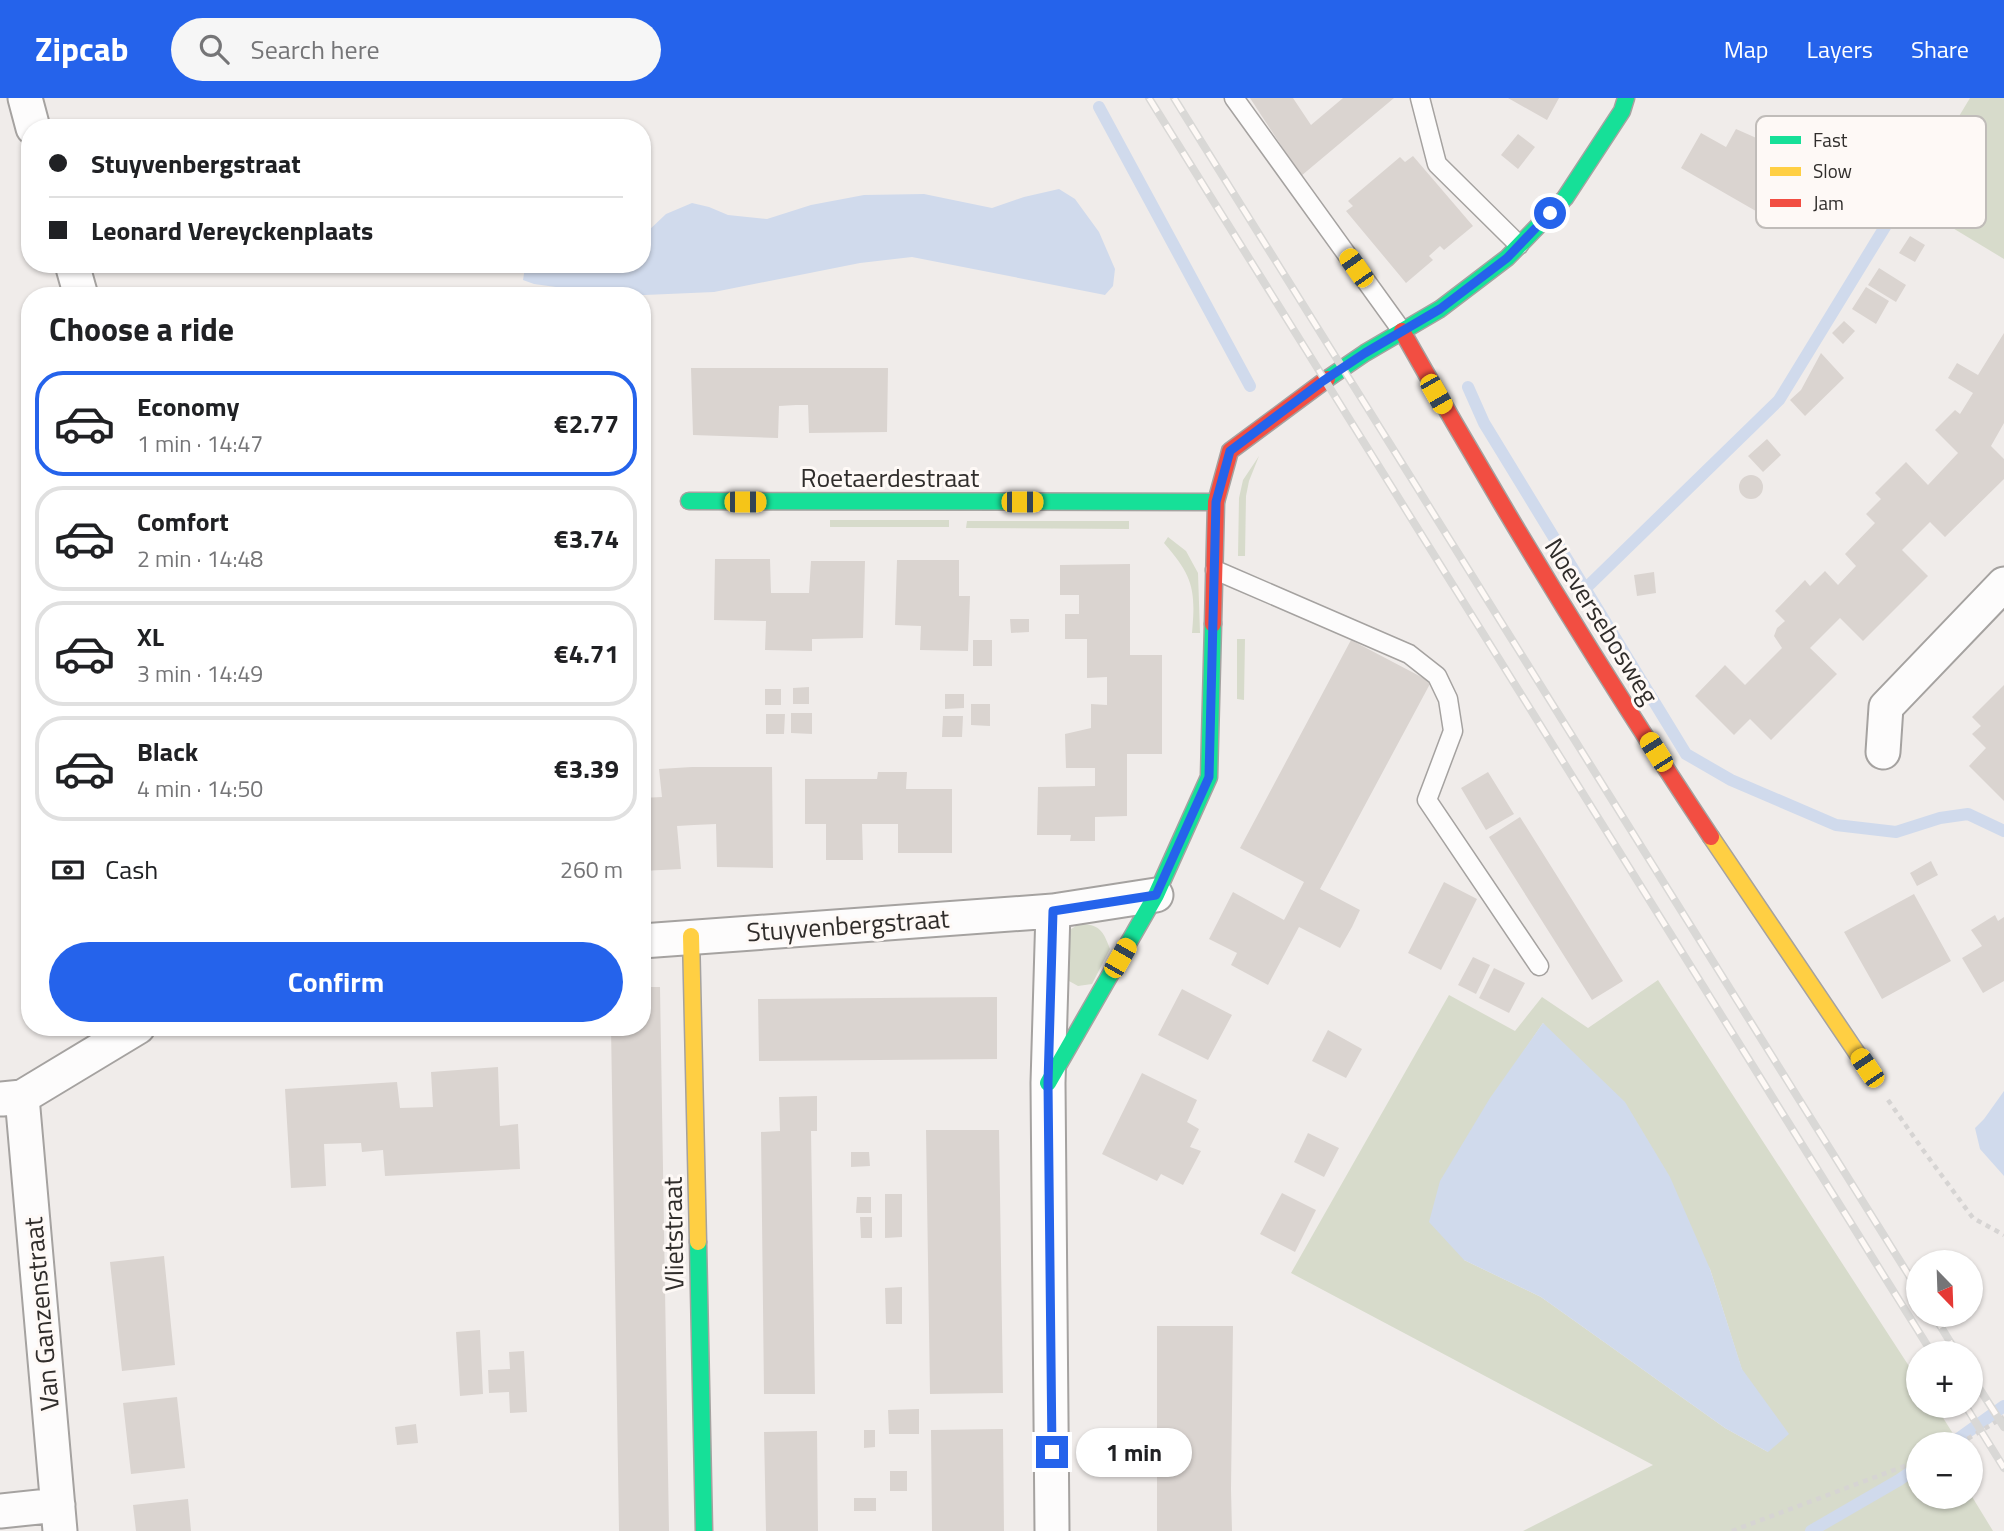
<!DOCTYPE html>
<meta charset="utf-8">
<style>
:root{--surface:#fff;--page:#f6f6f6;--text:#202124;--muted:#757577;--line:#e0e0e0;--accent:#2563eb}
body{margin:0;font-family:"Titillium Web",sans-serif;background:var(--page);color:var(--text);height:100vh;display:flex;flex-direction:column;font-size:26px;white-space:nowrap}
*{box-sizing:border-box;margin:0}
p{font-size:23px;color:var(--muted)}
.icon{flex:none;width:38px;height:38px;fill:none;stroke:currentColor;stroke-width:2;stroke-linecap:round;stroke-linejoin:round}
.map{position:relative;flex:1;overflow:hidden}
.panel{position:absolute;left:21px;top:189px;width:630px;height:749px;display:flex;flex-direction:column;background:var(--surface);border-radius:28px;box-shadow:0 2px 5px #0004}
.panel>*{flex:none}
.banner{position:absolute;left:21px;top:21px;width:630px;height:154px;border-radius:28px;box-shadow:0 2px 5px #0004;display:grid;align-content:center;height:154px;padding:0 28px;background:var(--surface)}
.needle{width:46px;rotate:157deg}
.controls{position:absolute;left:1906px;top:1152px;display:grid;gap:14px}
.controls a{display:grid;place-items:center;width:77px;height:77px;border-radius:50%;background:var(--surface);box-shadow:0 2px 5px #0004;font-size:35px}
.end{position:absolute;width:32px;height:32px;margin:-16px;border:9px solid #2563eb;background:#fff;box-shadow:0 0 0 4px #fff}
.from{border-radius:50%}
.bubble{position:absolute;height:49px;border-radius:24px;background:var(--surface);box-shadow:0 2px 5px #0004;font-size:23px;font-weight:700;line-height:49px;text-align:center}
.car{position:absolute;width:21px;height:42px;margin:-21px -10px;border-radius:9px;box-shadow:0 0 5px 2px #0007;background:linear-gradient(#f5c518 24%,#345 0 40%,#f5c518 0 76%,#345 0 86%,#f5c518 0)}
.banner b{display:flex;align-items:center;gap:24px;height:66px;font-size:26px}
.banner b+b{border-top:2px solid var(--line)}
.banner i{width:18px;height:18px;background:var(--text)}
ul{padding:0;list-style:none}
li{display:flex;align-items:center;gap:21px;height:105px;margin:0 14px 10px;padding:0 14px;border:4px solid var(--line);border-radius:28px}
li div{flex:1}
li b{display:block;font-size:26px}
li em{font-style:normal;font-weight:700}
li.current{border-color:var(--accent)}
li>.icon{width:63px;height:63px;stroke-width:1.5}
h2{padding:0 28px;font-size:32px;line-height:84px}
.pay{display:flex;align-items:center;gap:18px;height:77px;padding:0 28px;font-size:26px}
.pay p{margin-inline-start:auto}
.primary-button{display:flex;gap:14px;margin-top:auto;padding:14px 28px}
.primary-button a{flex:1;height:80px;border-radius:42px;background:var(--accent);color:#fff;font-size:28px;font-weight:700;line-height:80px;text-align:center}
header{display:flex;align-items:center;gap:42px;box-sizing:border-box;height:98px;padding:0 35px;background:var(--accent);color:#fff}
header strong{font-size:33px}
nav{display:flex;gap:38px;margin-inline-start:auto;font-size:24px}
.search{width:490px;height:63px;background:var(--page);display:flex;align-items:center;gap:18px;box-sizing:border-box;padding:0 24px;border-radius:38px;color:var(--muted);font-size:26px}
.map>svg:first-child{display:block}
.green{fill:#d7dbcb;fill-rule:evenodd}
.water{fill:#d0daec}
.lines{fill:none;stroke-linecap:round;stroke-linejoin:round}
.stream{stroke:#d0daec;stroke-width:12}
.building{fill:#dad4d0}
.lane-casing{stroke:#a5a2a0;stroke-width:21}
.street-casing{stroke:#a5a2a0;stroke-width:37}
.fast-casing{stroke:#a5a2a0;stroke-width:19}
.slow-casing{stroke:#a5a2a0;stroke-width:19}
.jam-casing{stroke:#a5a2a0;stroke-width:19}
.path{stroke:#d6d4d3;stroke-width:4.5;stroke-dasharray:5 5;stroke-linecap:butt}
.lane{stroke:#fdfcfc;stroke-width:18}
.street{stroke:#fdfcfc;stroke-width:33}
.fast{stroke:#16e098;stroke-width:16}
.slow{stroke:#ffcf43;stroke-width:16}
.jam{stroke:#f24e42;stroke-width:16}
.rail-casing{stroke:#d9d8d6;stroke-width:8}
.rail{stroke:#fef9f6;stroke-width:5;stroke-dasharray:16;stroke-linecap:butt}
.route{stroke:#2563eb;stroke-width:9}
.labels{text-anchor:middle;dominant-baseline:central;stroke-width:6;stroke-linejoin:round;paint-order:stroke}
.street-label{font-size:26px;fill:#302d2b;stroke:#fef9f6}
.key{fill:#fef9f6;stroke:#c0bcb9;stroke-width:2}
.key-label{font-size:19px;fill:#302d2b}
</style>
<header>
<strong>Zipcab</strong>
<div class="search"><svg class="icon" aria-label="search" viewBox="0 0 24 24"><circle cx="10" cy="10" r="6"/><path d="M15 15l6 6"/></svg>Search here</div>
<nav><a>Map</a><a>Layers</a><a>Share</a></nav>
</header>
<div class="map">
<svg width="2004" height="1433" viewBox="0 0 2004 1433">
<rect width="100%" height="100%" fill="#f0ecea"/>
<path class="green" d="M 1970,0 L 2004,0 L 2004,161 L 1908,103 Z
M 1259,358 L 1249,383 L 1246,398 L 1245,458 L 1238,458 L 1239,400 L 1243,382 Z
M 830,422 L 949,422 L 949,429 L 830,429 Z
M 967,423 L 1129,423 L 1129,431 L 966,430 Z
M 1168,439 L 1186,453 L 1198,475 L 1200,535 L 1192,535 C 1196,492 1193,478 1164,445 Z
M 1237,541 L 1245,541 L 1244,602 L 1237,601 Z
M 1079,826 C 1099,826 1103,832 1110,851 L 1092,886 L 1078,888 L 1069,883 L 1064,867 L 1068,833 Z
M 1658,882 L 1918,1282 L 1918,1307 L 1935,1307 L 1957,1342 L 1951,1346 L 1918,1346 L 1918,1398 L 1971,1397 L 1993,1433 L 1523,1433 L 1653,1367 L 1291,1175 L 1449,897 L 1515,933 L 1542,899 L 1588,930 ZM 1543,925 L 1710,1171 L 1768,1354 L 1725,1330 L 1541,1199 L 1464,1162 L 1520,959 Z"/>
<path class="water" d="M 1059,91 L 1075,101 L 1099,134 L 1115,171 L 1113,188 L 1105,197 L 912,159 L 860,165 L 714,194 L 622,198 L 534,186 L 523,182 L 525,169 L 523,166 L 642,166 L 642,135 L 647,134 L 666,116 L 692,105 L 709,109 L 728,117 L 767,121 L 811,107 L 864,97 L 924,96 L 992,110 L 1024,99 Z
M 1543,925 L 1625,1004 L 1670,1079 L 1710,1171 L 1742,1271 L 1789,1336 L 1768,1354 L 1725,1330 L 1541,1199 L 1464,1162 L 1429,1124 L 1440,1083 L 1490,1000 Z
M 2004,993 L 2004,1078 L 1980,1051 L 1975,1030 L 1984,1021 Z"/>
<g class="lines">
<path class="stream" d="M 1099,9 L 1250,288
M 1468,289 L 1484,325 L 1686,656 L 1731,682 L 1836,727 L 1896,734 L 1940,720 L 1968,716 L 2004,733
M 1585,491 L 1779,302 L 1888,124 L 1896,104
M 1951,1346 L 2004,1308
M 1811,1433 L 1899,1382 L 1918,1369"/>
</g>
<path class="building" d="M 1250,0 L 1293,0 L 1311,27 L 1343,0 L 1394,0 L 1301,78 Z
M 1508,0 L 1559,0 L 1547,22 Z
M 1736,31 L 1779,50 L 1766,74 L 1787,86 L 1768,120 L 1681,70 L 1701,35 L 1726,49 Z
M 1518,36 L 1535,49 L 1518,71 L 1501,57 Z
M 1413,58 L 1473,128 L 1444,152 L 1440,148 L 1429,158 L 1433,162 L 1406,185 L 1346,113 L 1353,108 L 1348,103 L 1400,59 L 1405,64 Z
M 1910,138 L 1925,147 L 1915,164 L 1899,155 Z
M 1879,170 L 1906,187 L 1896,204 L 1868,187 Z
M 1866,189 L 1889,203 L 1876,226 L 1852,211 Z
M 1844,223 L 1855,233 L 1843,246 L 1832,235 Z
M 2004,235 L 2004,325 L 1991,348 L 2004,361 L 2004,381 L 1945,439 L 1930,424 L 1902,452 L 1928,478 L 1863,543 L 1840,520 L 1810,550 L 1837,576 L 1771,642 L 1750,621 L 1734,637 L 1695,598 L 1725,567 L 1745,587 L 1782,550 L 1774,538 L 1777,530 L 1785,523 L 1775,513 L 1805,482 L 1810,488 L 1825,473 L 1838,487 L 1856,468 L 1845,456 L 1875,425 L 1866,416 L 1881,401 L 1875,395 L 1906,364 L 1928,387 L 1958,355 L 1935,332 L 1955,312 L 1960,316 L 1973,295 L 1948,280 L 1957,265 L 1978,277 Z
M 1821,255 L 1844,280 L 1805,318 L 1790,302 L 1801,292 Z
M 691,270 L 888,270 L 887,334 L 809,335 L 808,307 L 796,307 L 779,308 L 778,340 L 693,337 Z
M 1767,341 L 1781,357 L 1763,374 L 1748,358 Z
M1739 389a12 12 0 1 1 24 0a12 12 0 1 1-24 0Z
M 715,461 L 770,461 L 771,495 L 809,495 L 811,463 L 865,463 L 863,540 L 812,541 L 812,553 L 765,552 L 766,523 L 714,522 Z
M 897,462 L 959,462 L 959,498 L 970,498 L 968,553 L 920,552 L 921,528 L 895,527 Z
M 1130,466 L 1130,557 L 1162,557 L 1162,656 L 1127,656 L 1127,718 L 1095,719 L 1095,743 L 1070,743 L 1071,737 L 1037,737 L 1038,689 L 1095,688 L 1095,670 L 1066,670 L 1065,636 L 1091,630 L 1091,606 L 1107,607 L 1107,579 L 1087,580 L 1087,541 L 1065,541 L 1065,516 L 1079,516 L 1079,497 L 1060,497 L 1060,467 Z
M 1654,474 L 1656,495 L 1637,498 L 1634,477 Z
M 1010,521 L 1029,521 L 1029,534 L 1011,535 Z
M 973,542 L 992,542 L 992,568 L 973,568 Z
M 1351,542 L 1431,584 L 1320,791 L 1360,812 L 1352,829 L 1340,850 L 1299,829 L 1268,887 L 1231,867 L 1237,855 L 1209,841 L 1233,794 L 1284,822 L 1304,784 L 1240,750 Z
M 2004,587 L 2004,703 L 1969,668 L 1986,650 L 1972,636 L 1981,628 L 1972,619 Z
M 809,589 L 809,606 L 793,606 L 793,590 Z
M 765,591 L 781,591 L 781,607 L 765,607 Z
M 945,596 L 964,596 L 964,610 L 945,611 Z
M 971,606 L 990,606 L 990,628 L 971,627 Z
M 791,615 L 812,615 L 812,636 L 791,635 Z
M 766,616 L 785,616 L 784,636 L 766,636 Z
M 943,618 L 963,618 L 962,639 L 942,639 Z
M 692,669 L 772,669 L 773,770 L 717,769 L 716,726 L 694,727 L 677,728 L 681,771 L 642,773 L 642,700 L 662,699 L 659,671 Z
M 878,674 L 907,674 L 906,691 L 952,691 L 952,755 L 898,755 L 898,726 L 862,726 L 863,762 L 826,762 L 826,726 L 805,726 L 805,681 L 877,681 Z
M 1488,674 L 1514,716 L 1486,732 L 1461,690 Z
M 1520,719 L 1623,883 L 1592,902 L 1489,739 Z
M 1931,763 L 1938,777 L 1917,788 L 1910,775 Z
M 1444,784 L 1477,801 L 1441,872 L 1408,855 Z
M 1914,796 L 1951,863 L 1882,901 L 1844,834 Z
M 1995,817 L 1998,823 L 2004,819 L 2004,883 L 1983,895 L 1962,860 L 1982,848 L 1971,832 Z
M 1473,859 L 1490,867 L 1476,896 L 1458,887 Z
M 1494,870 L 1525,885 L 1509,915 L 1479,900 Z
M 642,889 L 660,889 L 669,1433 L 619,1433 L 611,929 L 642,929 Z
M 1182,891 L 1232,917 L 1208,962 L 1158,937 Z
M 997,899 L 997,961 L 759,963 L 758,901 Z
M 1328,932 L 1362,951 L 1346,980 L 1312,963 Z
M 498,969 L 500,1028 L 518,1026 L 520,1071 L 385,1078 L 383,1052 L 362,1054 L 361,1045 L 324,1046 L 326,1088 L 291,1090 L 285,991 L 397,984 L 400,1010 L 433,1009 L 431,974 Z
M 1142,975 L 1197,1002 L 1187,1024 L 1199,1031 L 1190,1049 L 1201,1053 L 1183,1087 L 1161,1076 L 1157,1083 L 1102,1056 Z
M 817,998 L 817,1033 L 811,1033 L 815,1296 L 764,1296 L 761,1034 L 780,1033 L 779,999 Z
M 926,1032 L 999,1032 L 1003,1295 L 930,1296 Z
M 1308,1035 L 1339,1050 L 1324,1079 L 1294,1064 Z
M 851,1054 L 869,1054 L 870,1068 L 851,1069 Z
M 1282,1095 L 1316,1112 L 1295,1154 L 1260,1136 Z
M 885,1096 L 902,1096 L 902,1139 L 885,1140 Z
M 857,1099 L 871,1099 L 871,1115 L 856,1115 Z
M 860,1119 L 872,1119 L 872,1140 L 861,1140 Z
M 164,1158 L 175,1267 L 122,1273 L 110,1164 Z
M 902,1189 L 902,1226 L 886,1226 L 885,1190 Z
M 1157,1228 L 1233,1228 L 1231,1391 L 1232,1433 L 1157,1433 Z
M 480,1232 L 483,1296 L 460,1298 L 456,1234 Z
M 524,1253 L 527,1314 L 510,1315 L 509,1294 L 489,1295 L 488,1272 L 510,1271 L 509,1254 Z
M 177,1299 L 185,1370 L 131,1376 L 123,1305 Z
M 919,1311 L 919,1336 L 889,1336 L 888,1312 Z
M 416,1326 L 418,1345 L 397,1347 L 395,1329 Z
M 1003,1331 L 1004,1433 L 932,1433 L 931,1332 Z
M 864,1332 L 875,1332 L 875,1349 L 864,1350 Z
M 817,1333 L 818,1433 L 766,1433 L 764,1334 Z
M 890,1373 L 907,1373 L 907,1393 L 890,1393 Z
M 854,1400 L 876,1400 L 876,1413 L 854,1413 Z
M 188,1401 L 191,1433 L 136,1433 L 133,1407 Z"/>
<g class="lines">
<defs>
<path id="lane" d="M 1234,0 L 1402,233
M 1420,0 L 1437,66 L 1519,147
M 1215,472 L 1409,556 L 1437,578 L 1448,601 L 1453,633 L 1427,702 L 1539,868"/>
<path id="street" d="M 25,0 L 33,30
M 72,166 L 81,198
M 1883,654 L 1886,609 L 2004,486
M 642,843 L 1053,813
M 22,999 L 60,1433
M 2,1001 L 22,999 L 138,929
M 0,1413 L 58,1407
M 1052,1433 L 1048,985 L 1053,813 L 1156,797"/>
<path id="fast" d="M 1327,281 L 1365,255 L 1440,211 L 1507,160 L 1565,100 L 1622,13 L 1626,0
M 689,403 L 1216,404
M 1048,985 L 1156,797 L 1209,679 L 1213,526
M 698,1144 L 704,1433"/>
<path id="slow" d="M 1711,739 L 1867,970
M 691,838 L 698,1144"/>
<path id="jam" d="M 1402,233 C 1499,406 1602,575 1711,739
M 1213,526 L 1216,404 L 1230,353 L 1327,281"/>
</defs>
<use href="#lane" class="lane-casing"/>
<use href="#street" class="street-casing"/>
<use href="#fast" class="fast-casing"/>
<use href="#slow" class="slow-casing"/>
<use href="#jam" class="jam-casing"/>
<path class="path" d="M 1888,1002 L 1923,1052 L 1973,1120 L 2004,1137
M 1959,1346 L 2004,1319
M 1732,1433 L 1918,1363"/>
<use href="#lane" class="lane"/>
<use href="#street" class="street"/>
<use href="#fast" class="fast"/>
<use href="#slow" class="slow"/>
<use href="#jam" class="jam"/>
<defs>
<path id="rail" d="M 1149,0 L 1932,1255
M 1174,0 L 1918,1192
M 1933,1216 L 1957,1255
M 1970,1276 L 2004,1329
M 1965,1307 L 2004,1370"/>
</defs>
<use href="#rail" class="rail-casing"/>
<use href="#rail" class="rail"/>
</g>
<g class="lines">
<path class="route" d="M 1052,1354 L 1048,985 L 1053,813 L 1156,797 L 1209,679 L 1216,404 L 1230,353 L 1323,283 L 1365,255 L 1440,211 L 1507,160 L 1550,115"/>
</g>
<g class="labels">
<g class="street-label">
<text x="890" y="379">Roetaerdestraat</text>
<text transform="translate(1602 523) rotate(58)">Noeversebosweg</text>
<text transform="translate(848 827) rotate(-4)">Stuyvenbergstraat</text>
<text transform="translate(673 1136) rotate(-91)">Vlietstraat</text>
<text transform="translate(41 1216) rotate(-95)">Van Ganzenstraat</text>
</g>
</g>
<rect x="1756" y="18" width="230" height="112" rx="10" class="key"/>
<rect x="1770" y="38" width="31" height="8" fill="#16e098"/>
<rect x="1770" y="69" width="31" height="9" fill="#ffcf43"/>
<rect x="1770" y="101" width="31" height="8" fill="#f24e42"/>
<g class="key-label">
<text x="1813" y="49">Fast</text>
<text x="1813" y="80">Slow</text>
<text x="1813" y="112">Jam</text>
</g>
</svg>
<div class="controls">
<a><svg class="needle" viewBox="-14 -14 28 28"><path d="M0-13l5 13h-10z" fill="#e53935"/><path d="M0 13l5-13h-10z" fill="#757577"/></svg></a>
<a>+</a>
<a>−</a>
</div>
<i class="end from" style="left:1550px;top:115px"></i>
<i class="end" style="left:1052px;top:1354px"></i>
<div class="bubble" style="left:1076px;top:1330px;width:116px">1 min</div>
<i class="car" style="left:1356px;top:170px;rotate:325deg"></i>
<i class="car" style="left:1436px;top:296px;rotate:150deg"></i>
<i class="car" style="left:745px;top:404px;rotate:90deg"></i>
<i class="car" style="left:1022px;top:404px;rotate:90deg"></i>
<i class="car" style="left:1656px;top:654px;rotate:328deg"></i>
<i class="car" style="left:1120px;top:860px;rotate:30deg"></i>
<i class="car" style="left:1867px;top:970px;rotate:326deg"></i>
<div class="banner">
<b><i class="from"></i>Stuyvenbergstraat</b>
<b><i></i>Leonard Vereyckenplaats</b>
</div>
<section class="panel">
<h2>Choose a ride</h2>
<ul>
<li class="current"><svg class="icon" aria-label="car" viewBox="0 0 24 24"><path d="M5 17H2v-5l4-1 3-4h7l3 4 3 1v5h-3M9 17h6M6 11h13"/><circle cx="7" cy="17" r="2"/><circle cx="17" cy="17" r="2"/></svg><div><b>Economy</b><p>1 min · 14:47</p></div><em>€2.77</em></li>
<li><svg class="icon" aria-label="car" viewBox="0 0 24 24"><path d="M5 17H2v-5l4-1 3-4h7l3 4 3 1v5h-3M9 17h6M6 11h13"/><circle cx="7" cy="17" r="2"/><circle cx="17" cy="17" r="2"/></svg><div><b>Comfort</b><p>2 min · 14:48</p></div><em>€3.74</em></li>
<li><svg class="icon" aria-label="car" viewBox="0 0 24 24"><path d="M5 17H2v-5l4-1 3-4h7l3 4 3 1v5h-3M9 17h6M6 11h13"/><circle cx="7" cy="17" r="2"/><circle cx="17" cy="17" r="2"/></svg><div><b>XL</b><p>3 min · 14:49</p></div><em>€4.71</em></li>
<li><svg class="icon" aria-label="car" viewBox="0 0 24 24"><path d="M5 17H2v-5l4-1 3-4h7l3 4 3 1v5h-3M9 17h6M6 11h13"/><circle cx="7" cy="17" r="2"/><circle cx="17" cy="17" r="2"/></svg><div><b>Black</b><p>4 min · 14:50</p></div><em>€3.39</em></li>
</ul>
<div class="pay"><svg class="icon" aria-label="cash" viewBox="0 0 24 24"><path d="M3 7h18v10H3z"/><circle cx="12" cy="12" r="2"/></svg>Cash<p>260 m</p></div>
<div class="primary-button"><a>Confirm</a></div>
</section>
</div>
